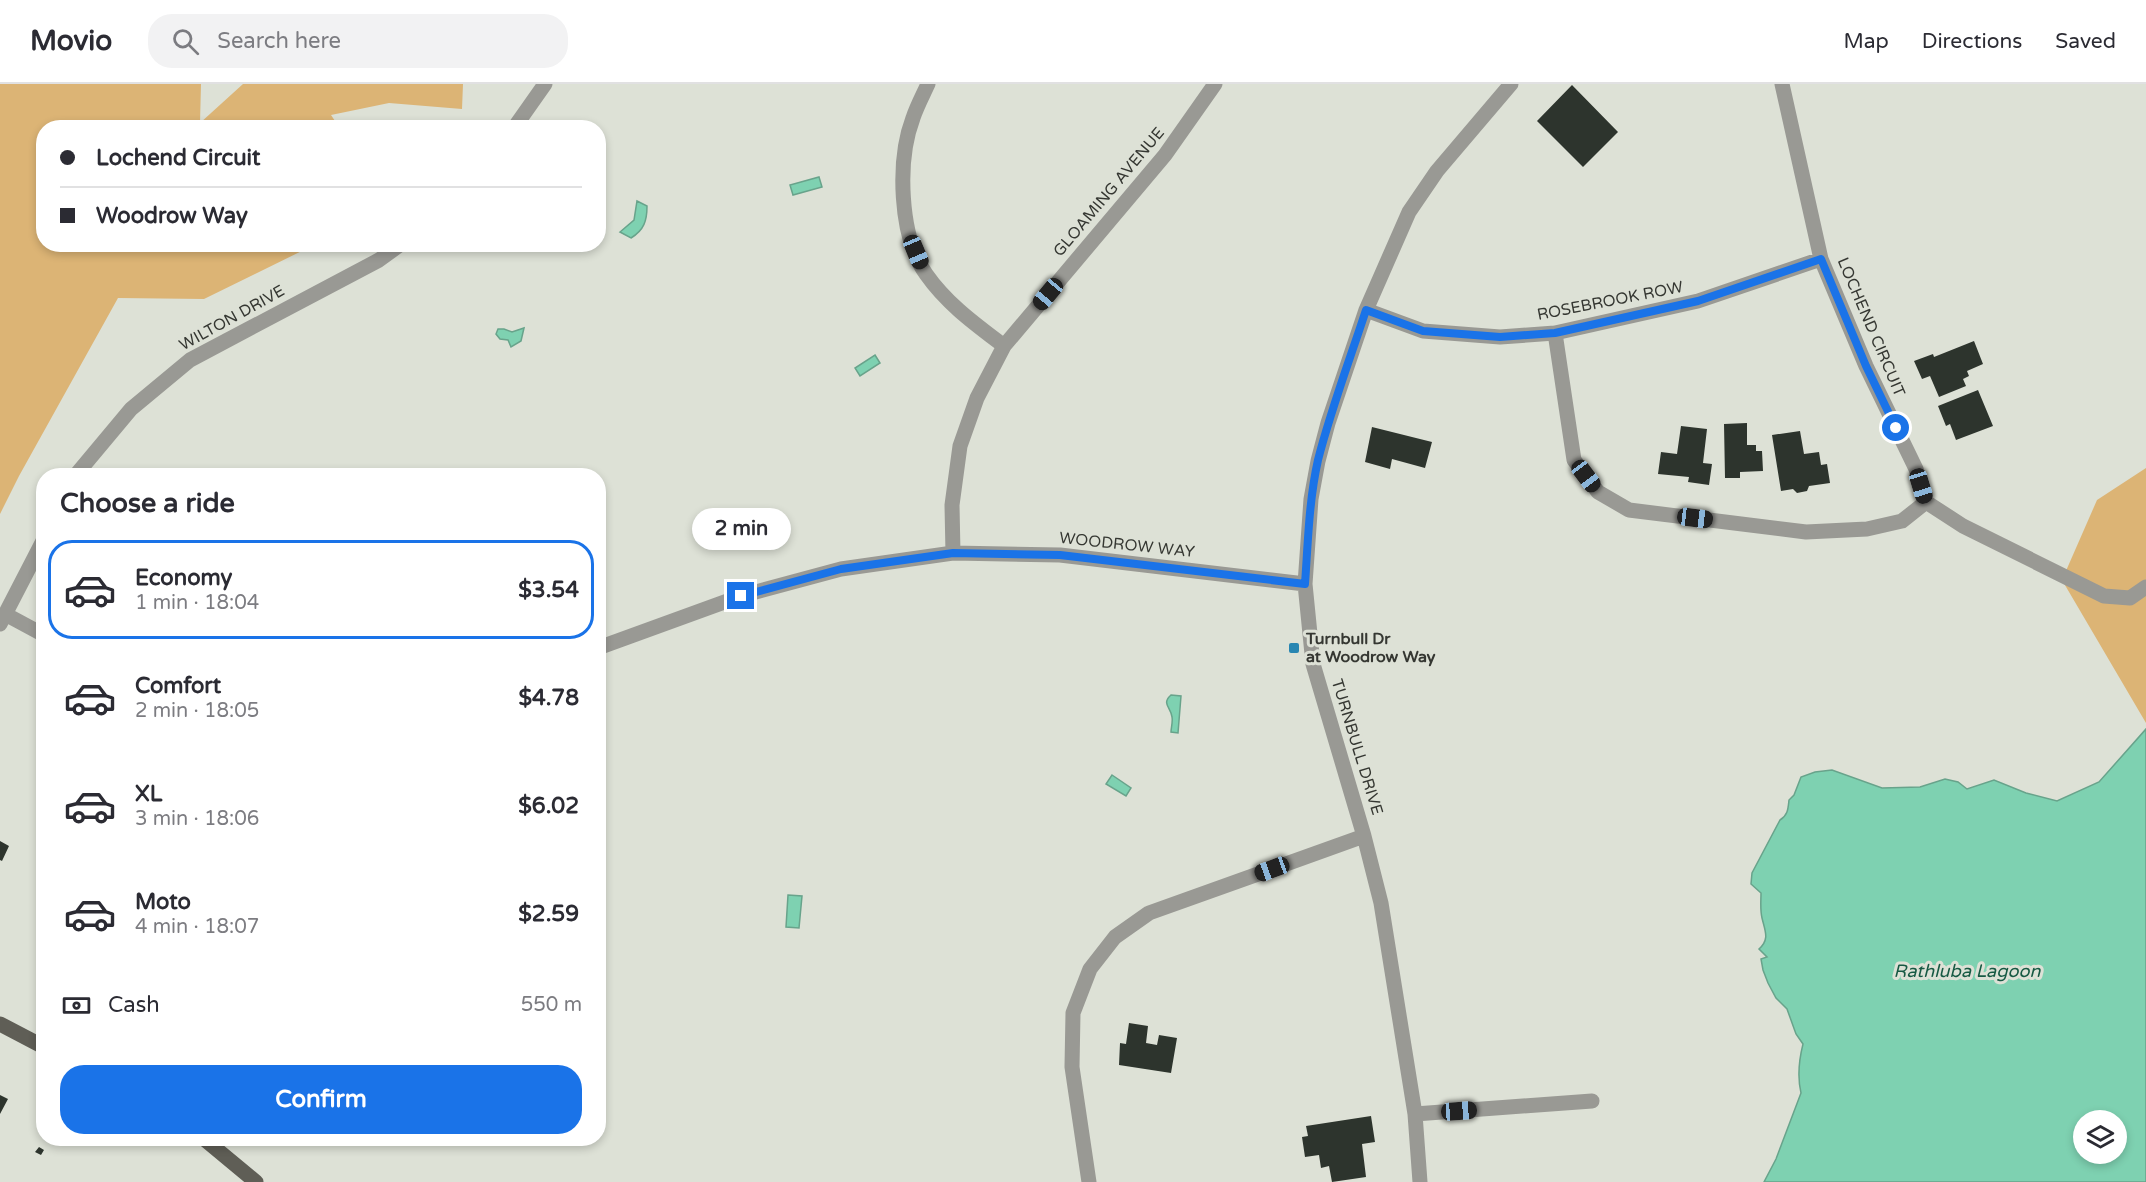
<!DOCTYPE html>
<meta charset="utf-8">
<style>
:root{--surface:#fff;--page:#f2f2f3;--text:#2b2b33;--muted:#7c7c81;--line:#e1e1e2;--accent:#1a73e8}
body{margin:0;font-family:"Varela Round",sans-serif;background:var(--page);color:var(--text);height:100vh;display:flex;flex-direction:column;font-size:22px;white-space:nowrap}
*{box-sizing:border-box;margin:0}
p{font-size:20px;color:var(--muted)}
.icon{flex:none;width:33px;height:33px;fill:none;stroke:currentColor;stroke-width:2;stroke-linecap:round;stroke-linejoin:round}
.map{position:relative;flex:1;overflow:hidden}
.side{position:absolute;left:36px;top:384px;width:570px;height:678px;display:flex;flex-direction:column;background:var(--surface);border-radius:24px;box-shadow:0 3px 9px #0003}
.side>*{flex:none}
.top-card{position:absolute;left:36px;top:36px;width:570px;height:132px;border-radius:24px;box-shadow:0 3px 9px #0003;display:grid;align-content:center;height:132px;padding:0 24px;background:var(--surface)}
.fabs{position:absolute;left:2073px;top:1026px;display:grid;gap:12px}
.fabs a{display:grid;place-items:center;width:54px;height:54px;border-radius:50%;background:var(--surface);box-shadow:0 3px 9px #0003;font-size:30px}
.end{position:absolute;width:27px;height:27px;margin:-14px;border:8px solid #1a73e8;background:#fff;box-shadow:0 0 0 3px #fff}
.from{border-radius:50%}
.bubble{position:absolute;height:42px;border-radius:21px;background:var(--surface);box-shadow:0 3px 9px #0003;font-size:20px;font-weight:700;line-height:42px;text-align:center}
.car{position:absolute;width:18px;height:36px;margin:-18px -9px;border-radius:8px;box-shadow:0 0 4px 2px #0007;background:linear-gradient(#222 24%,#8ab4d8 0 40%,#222 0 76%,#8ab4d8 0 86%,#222 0)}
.top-card b{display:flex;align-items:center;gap:21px;height:57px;font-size:22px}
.top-card b+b{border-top:2px solid var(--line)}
.top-card i{width:15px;height:15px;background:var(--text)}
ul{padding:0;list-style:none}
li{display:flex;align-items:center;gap:18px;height:99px;margin:0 12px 9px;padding:0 12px;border:3px solid transparent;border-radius:24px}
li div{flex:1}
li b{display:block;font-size:22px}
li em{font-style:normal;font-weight:700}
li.on{border-color:var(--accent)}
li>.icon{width:54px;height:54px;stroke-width:1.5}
h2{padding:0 24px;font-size:27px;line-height:72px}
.pay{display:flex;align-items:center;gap:15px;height:66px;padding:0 24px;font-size:22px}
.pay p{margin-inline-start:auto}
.cta{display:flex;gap:12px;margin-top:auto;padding:12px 24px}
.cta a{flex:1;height:69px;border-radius:24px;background:var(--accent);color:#fff;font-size:24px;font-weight:700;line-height:69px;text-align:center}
header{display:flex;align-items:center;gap:36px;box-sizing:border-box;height:84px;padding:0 30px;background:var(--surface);border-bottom:2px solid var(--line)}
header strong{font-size:28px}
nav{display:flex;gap:33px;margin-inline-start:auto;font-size:21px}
.search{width:420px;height:54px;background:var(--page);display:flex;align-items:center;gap:15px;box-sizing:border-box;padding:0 21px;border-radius:24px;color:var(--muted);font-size:22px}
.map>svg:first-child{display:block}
.green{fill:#dcb475}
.water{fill:#7ed1b1;stroke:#68a38b;stroke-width:1.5;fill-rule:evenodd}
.building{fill:#2d342d}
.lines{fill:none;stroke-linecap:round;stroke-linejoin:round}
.minor{stroke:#999994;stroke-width:15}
.major{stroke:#5f5e56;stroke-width:15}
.route{stroke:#1a73e8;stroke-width:8}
.poi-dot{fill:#2886b2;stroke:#dde1d6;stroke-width:2}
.labels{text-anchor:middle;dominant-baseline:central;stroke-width:6;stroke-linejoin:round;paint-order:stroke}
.street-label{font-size:16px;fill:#353732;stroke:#dde1d6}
.poi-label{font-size:16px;font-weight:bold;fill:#353732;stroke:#dde1d6;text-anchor:start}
.water-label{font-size:18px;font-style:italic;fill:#165943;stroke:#dde1d6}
</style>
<header>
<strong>Movio</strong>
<div class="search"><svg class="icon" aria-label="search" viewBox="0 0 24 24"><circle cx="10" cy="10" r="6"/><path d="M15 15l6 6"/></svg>Search here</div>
<nav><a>Map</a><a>Directions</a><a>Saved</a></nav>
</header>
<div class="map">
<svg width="2146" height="1098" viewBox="0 0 2146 1098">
<rect width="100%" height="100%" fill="#dde1d6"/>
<path class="green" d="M 0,0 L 201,0 L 200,39 L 243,0 L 463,0 L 462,25 L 389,19 L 331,31 L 339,43 L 44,44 L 44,160 L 314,161 L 204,215 L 118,214 L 19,392 L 0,430 Z
M 2146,384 L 2146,639 L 2062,496 L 2097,416 Z"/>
<path class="water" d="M 819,93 L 822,103 L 793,111 L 790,101 Z
M 637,117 L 647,122 C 647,137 644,146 631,154 L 620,148 L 634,136 Z
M 524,244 L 521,257 L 511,263 L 508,256 L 500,255 L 496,250 L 498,245 L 504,245 L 512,248 Z
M 875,271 L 880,279 L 860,292 L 855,284 Z
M 1171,611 L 1181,612 L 1178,649 L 1171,648 C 1171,644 1173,638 1172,633 C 1171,623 1161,620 1171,611 Z
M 2146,645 L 2146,1098 L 1764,1098 L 1776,1075 L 1801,1009 C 1797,992 1799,976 1803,960 L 1796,950 L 1787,925 L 1776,914 L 1768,899 L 1763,886 L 1761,875 L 1767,873 L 1759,865 C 1770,855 1765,847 1762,834 C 1760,826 1761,817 1761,809 L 1751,800 L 1752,789 L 1780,736 C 1788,731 1788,725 1789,716 L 1794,711 L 1801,693 L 1815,688 L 1832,686 L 1882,704 L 1920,703 L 1945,695 L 1958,698 L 1967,705 L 1994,696 L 2026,709 L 2057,717 L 2099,698 ZM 2084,1036 L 2116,1036 L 2116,1070 L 2084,1070 Z
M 1112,691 L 1131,704 L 1126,712 L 1106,700 Z
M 788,811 L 802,812 L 799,844 L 786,843 Z"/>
<path class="building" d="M 1572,1 L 1618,48 L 1583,83 L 1537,37 Z
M 1974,257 L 1983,280 L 1967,287 L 1969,292 L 1963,295 L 1966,302 L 1939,313 L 1930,292 L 1922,295 L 1914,277 L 1933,270 L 1934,273 Z
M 1978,306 L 1993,342 L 1956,356 L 1950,340 L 1946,342 L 1938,322 Z
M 1747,339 L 1747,361 L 1756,361 L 1756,367 L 1762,367 L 1763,387 L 1740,388 L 1740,394 L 1725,394 L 1724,340 Z
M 1681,342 L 1707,345 L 1703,379 L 1712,380 L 1709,401 L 1688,398 L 1689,393 L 1658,390 L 1661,368 L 1677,370 Z
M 1372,343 L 1432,358 L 1425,384 L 1392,375 L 1390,385 L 1365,378 Z
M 1800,347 L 1804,370 L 1819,368 L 1821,381 L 1827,380 L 1830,399 L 1809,402 L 1807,407 L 1797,409 L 1793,405 L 1781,407 L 1772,351 Z
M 0,757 L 9,762 L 2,777 L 0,776 Z
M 1129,939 L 1148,942 L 1146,959 L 1157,961 L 1159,951 L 1177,954 L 1171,989 L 1119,981 L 1120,959 L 1126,960 Z
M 0,1011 L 8,1015 L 0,1030 Z
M 1371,1032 L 1375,1058 L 1362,1060 L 1366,1093 L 1332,1098 L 1329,1082 L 1321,1084 L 1319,1071 L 1305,1073 L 1302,1053 L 1308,1052 L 1306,1042 Z
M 39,1063 L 44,1066 L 41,1071 L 35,1068 Z"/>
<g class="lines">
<path class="minor" d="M 928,0 C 923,11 917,22 913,34 C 897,76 899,152 926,190 C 947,220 975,240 1004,262
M 514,44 L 545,0
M 1366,226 L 1423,247 L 1500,253 L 1555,249 L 1698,217 L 1821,175
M 1555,249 L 1574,376 L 1598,408 L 1629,426 L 1806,448 L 1867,445 L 1902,437 L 1926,418 L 1916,385 L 1866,282 L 1821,175 L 1782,0
M 75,392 L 131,325 L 190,276 L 379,176 L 401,160
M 1926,418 L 1963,442 L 2104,512 L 2130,514 L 2146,503
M 953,469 L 952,421 L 960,362 L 977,314 L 1004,262 L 1165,71 L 1215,0
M 5,530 L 44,551
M 0,540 L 44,455
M 598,564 L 741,512 L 841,485 L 953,469 L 1060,471 L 1305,500
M 1415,1030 L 1592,1017
M 1089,1098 L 1072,983 L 1073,929 L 1090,885 L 1115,853 L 1149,829 L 1364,752
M 1420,1098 L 1415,1030 L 1381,819 L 1364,752 L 1313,580 L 1305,500 L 1311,415 L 1318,377 L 1328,339 L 1366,226 L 1409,128 L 1437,87 L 1511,0"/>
<path class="major" d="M 0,940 L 44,963
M 203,1054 L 256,1098"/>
</g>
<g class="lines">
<path class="route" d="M 741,512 L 841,485 L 953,469 L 1060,471 L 1305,500 C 1308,458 1309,416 1318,376 C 1331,325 1350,275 1366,226 L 1423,247 L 1500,253 L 1555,249 L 1698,217 L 1821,175 L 1866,282 L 1896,344"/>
</g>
<rect class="poi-dot" x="1288" y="558" width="12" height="12" rx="3"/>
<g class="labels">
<g class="street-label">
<text transform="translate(1109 108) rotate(-50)">GLOAMING AVENUE</text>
<text transform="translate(1610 217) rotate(-11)">ROSEBROOK ROW</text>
<text transform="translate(232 234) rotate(-29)">WILTON DRIVE</text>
<text transform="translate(1871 243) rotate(67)">LOCHEND CIRCUIT</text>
<text transform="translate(1127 461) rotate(6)">WOODROW WAY</text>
<text transform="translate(1357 663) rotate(73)">TURNBULL DRIVE</text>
</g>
<g class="poi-label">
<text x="1306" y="555">Turnbull Dr<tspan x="1306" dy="18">at Woodrow Way</tspan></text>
</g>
<g class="water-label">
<text x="1967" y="887">Rathluba Lagoon</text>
</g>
</g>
</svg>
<div class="fabs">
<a><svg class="icon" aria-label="layers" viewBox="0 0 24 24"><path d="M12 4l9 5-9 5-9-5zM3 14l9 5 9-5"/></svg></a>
</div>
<i class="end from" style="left:1896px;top:344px"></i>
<i class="end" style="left:741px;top:512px"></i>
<div class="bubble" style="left:692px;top:424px;width:99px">2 min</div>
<i class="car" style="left:916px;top:168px;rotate:157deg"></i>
<i class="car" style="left:1048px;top:210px;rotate:220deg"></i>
<i class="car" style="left:1586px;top:392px;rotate:143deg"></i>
<i class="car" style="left:1921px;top:402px;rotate:163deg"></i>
<i class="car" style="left:1695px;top:434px;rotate:97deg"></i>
<i class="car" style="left:1272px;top:785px;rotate:250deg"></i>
<i class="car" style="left:1459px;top:1027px;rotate:86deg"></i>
<div class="top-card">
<b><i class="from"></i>Lochend Circuit</b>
<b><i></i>Woodrow Way</b>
</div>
<section class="side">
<h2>Choose a ride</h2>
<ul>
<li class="on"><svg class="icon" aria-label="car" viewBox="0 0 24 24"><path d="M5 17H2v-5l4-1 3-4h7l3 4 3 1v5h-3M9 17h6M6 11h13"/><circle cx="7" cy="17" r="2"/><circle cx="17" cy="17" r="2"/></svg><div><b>Economy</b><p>1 min · 18:04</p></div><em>$3.54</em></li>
<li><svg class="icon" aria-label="car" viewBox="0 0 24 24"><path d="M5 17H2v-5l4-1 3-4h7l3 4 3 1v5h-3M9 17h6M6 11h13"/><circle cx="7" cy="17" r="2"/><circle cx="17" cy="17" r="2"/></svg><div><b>Comfort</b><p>2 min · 18:05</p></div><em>$4.78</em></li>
<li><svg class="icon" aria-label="car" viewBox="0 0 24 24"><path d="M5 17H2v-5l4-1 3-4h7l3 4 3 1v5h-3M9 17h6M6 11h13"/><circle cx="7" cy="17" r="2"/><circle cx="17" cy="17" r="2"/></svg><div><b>XL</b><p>3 min · 18:06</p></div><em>$6.02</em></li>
<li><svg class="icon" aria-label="car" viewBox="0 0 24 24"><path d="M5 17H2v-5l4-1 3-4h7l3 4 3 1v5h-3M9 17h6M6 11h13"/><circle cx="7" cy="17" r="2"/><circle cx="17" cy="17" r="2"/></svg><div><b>Moto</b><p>4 min · 18:07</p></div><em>$2.59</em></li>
</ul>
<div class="pay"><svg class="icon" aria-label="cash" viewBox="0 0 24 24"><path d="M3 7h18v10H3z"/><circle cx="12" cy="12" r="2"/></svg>Cash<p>550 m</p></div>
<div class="cta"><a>Confirm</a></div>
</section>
</div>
